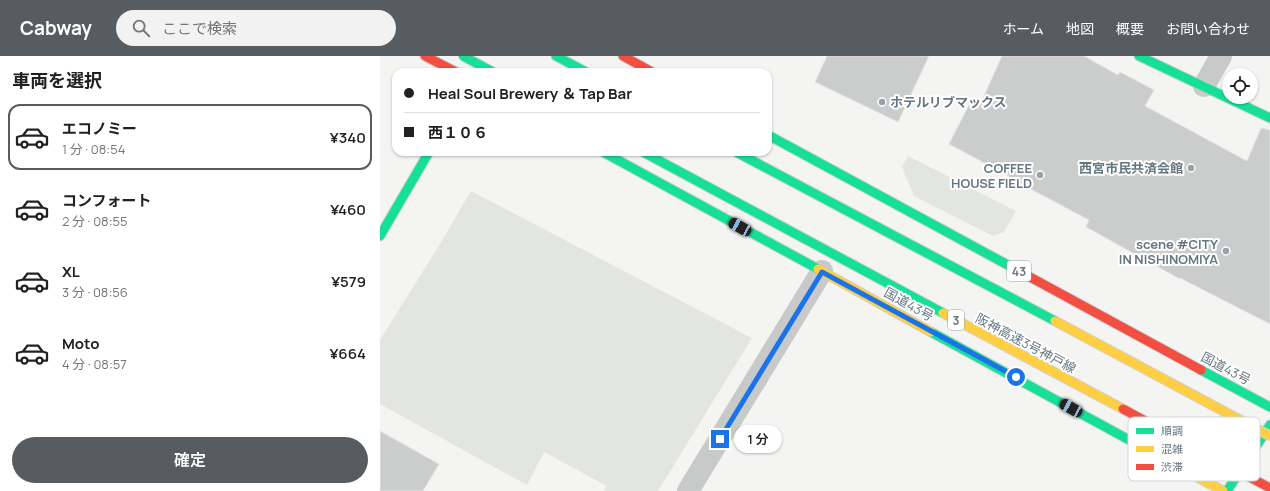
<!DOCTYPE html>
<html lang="ja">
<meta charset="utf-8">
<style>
:root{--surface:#fff;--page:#f2f2f2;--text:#202124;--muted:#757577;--line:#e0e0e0;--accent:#565c60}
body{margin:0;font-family:Manrope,"Noto Sans JP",sans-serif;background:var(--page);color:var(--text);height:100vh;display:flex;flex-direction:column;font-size:15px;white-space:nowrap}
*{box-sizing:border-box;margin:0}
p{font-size:13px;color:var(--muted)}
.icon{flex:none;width:22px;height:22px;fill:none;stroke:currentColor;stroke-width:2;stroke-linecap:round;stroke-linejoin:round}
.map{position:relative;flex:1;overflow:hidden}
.side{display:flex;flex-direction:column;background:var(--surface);width:380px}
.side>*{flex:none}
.banner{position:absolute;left:12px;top:12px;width:380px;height:88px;border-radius:12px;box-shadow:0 1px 3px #0004;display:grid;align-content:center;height:88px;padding:0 12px;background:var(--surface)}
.buttons{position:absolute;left:842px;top:12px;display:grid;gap:8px}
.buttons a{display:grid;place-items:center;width:36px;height:36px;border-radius:50%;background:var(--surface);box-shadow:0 1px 3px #0004;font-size:20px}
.end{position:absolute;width:18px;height:18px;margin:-9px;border:5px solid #1a73e8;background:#fff;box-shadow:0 0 0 2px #fff}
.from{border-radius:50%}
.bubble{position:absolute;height:28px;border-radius:14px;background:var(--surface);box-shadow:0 1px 3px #0004;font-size:13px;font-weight:600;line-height:28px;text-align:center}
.car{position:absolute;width:12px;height:24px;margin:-12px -6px;border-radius:5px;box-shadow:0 0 3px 1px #0007;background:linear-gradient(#222 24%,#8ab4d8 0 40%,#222 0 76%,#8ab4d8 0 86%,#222 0)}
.banner b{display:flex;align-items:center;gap:14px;height:38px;font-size:15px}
.banner b+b{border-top:1px solid var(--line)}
.banner i{width:10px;height:10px;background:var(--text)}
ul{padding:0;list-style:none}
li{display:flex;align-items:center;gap:12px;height:66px;margin:0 8px 6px;padding:0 4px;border:2px solid transparent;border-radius:12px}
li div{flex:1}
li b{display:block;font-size:15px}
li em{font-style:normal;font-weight:600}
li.current{border-color:var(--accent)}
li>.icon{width:36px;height:36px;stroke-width:1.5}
h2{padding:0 12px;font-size:18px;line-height:48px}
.cta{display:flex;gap:8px;margin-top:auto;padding:8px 12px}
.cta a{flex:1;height:46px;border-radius:24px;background:var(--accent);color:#fff;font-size:16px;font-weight:600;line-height:46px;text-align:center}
header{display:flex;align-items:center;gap:24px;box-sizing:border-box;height:56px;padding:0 20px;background:var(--accent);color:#fff}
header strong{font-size:19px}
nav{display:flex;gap:22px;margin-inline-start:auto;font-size:14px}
.search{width:280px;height:36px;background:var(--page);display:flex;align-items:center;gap:10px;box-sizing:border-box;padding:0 14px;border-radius:22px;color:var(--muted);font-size:15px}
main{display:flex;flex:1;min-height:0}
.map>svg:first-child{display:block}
.green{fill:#e3e6e0}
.building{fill:#cbcdcd;stroke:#e3e3e2}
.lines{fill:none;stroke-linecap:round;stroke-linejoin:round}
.fast-casing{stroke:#d0d1d2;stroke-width:11}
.slow-casing{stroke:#d0d1d2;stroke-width:11}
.jam-casing{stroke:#d0d1d2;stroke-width:11}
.street{stroke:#c8caca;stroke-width:22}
.fast{stroke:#16e098;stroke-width:9}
.slow{stroke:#ffcf43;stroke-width:9}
.jam{stroke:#f24e42;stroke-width:9}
.fast-bridge-casing{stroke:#d0d1d1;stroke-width:11;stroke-linecap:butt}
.slow-bridge-casing{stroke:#d0d1d1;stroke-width:11;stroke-linecap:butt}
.jam-bridge-casing{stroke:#d0d1d1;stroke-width:11;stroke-linecap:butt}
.fast-bridge{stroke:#16e098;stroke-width:9}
.slow-bridge{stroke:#ffcf43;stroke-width:9}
.jam-bridge{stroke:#f24e42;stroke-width:9}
.route{stroke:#1a73e8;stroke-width:5}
.poi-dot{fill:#97a3a9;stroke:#fff;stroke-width:1.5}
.labels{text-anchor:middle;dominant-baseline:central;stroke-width:4;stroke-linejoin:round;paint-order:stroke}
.shield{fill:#fff;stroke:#93a0a8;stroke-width:1}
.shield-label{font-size:12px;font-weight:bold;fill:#657782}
.poi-label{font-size:13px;font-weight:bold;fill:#657782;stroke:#fff;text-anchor:end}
.street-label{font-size:13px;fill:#657782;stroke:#fff}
.key{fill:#fff;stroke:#d1d6da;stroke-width:1}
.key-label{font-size:11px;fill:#657782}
</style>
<header>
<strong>Cabway</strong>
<div class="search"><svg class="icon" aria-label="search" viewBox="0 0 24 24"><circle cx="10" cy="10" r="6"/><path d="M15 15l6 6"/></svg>ここで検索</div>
<nav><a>ホーム</a><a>地図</a><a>概要</a><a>お問い合わせ</a></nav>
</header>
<main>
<section class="side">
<h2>車両を選択</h2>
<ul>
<li class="current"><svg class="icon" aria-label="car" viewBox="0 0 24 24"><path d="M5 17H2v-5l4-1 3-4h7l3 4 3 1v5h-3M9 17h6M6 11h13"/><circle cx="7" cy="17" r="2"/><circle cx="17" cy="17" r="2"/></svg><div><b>エコノミー</b><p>1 分 · 08:54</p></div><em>¥340</em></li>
<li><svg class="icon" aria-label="car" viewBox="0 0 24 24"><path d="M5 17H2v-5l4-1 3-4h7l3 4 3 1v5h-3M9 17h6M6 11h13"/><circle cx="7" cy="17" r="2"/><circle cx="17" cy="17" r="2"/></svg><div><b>コンフォート</b><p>2 分 · 08:55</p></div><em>¥460</em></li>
<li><svg class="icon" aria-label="car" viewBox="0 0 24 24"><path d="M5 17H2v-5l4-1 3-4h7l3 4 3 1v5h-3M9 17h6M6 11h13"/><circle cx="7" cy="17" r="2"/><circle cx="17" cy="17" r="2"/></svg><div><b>XL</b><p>3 分 · 08:56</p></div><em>¥579</em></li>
<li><svg class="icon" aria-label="car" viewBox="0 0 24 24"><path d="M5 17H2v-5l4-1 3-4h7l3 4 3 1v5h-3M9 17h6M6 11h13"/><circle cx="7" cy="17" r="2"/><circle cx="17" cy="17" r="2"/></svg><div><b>Moto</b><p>4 分 · 08:57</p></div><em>¥664</em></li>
</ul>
<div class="cta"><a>確定</a></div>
</section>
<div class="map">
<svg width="890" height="435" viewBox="0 0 890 435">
<rect width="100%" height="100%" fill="#f4f4f2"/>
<path class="green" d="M 528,100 L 636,155 L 624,176 L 613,180 L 534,140 L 522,111 Z
M 91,135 L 372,282 L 278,435 L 224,435 L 227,430 L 164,396 L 147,429 L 0,348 L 0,284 L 60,188 Z"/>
<path class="building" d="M 447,0 L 549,0 L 518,66 L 435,26 Z
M 622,0 L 704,0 L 738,19 L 740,16 L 774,34 L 765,50 L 867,105 L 881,72 L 890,74 L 890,268 L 800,222 L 800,223 L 706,171 L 709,164 L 628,121 L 629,120 L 569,88 L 589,49 L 598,53 Z
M 0,375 L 59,408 L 43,435 L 0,435 Z"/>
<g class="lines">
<defs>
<path id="fast" d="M 176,0 L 206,16
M 759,0 L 890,62
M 388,79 L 637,214
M 223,96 L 438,213
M 0,180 L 49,96
M 551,276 L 764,392
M 821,314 L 890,351
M 847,435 L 890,369"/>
<path id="slow" d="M 438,213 L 551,276
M 764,392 L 843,435"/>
<path id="jam" d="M 45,0 L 76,16
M 243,0 L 272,16
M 637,214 L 821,314"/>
</defs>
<use href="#fast" class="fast-casing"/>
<use href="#slow" class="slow-casing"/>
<use href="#jam" class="jam-casing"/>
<path class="street" d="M 824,30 L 841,0
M 308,435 L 442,215"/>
<use href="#fast" class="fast"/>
<use href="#slow" class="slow"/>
<use href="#jam" class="jam"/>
<defs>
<path id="fast-bridge" d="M 83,0 L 113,16
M 263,96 L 563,257
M 356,96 L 675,265"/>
<path id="slow-bridge" d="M 563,257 L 743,353
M 675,265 L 890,380"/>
<path id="jam-bridge" d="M 743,353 L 890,432"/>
</defs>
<use href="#fast-bridge" class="fast-bridge-casing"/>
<use href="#slow-bridge" class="slow-bridge-casing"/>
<use href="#jam-bridge" class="jam-bridge-casing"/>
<use href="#fast-bridge" class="fast-bridge"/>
<use href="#slow-bridge" class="slow-bridge"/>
<use href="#jam-bridge" class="jam-bridge"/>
</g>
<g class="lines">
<path class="route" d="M 340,383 L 442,216 L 636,321"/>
</g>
<g class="poi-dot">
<circle cx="502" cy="46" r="4"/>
<circle cx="811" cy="112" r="4"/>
<circle cx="660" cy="119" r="4"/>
<circle cx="846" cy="195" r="4"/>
</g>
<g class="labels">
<g class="shield">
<rect x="627" y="205" width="24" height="20" rx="3"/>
<rect x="568" y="254" width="16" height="20" rx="3"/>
</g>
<g class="shield-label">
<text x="639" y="215">43</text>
<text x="576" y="264">3</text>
</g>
<g class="poi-label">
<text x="510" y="46" text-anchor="start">ホテルリブマックス</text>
<text x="652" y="112">COFFEE<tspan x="652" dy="15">HOUSE FIELD</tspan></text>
<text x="803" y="112">西宮市民共済会館</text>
<text x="838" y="188">scene #CITY<tspan x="838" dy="15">IN NISHINOMIYA</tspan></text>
</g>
<g class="street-label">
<text transform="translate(529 248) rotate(29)">国道43号</text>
<text transform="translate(646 287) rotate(28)">阪神高速3号神戸線</text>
<text transform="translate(846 312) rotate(28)">国道43号</text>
</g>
</g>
<rect x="748" y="361" width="132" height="64" rx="6" class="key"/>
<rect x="756" y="372" width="18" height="6" fill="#16e098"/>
<rect x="756" y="390" width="18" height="6" fill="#ffcf43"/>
<rect x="756" y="408" width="18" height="6" fill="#f24e42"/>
<g class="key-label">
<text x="781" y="379">順調</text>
<text x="781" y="397">混雑</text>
<text x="781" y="415">渋滞</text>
</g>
</svg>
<div class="buttons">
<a><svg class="icon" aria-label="locate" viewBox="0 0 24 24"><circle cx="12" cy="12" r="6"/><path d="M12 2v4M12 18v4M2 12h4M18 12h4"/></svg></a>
</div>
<i class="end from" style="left:636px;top:321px"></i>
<i class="end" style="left:340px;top:383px"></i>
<div class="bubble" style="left:354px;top:369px;width:48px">1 分</div>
<i class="car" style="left:360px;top:171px;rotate:299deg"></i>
<i class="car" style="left:691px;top:352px;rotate:299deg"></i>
<div class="banner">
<b><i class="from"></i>Heal Soul Brewery ＆ Tap Bar</b>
<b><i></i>西１０６</b>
</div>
</div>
</main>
